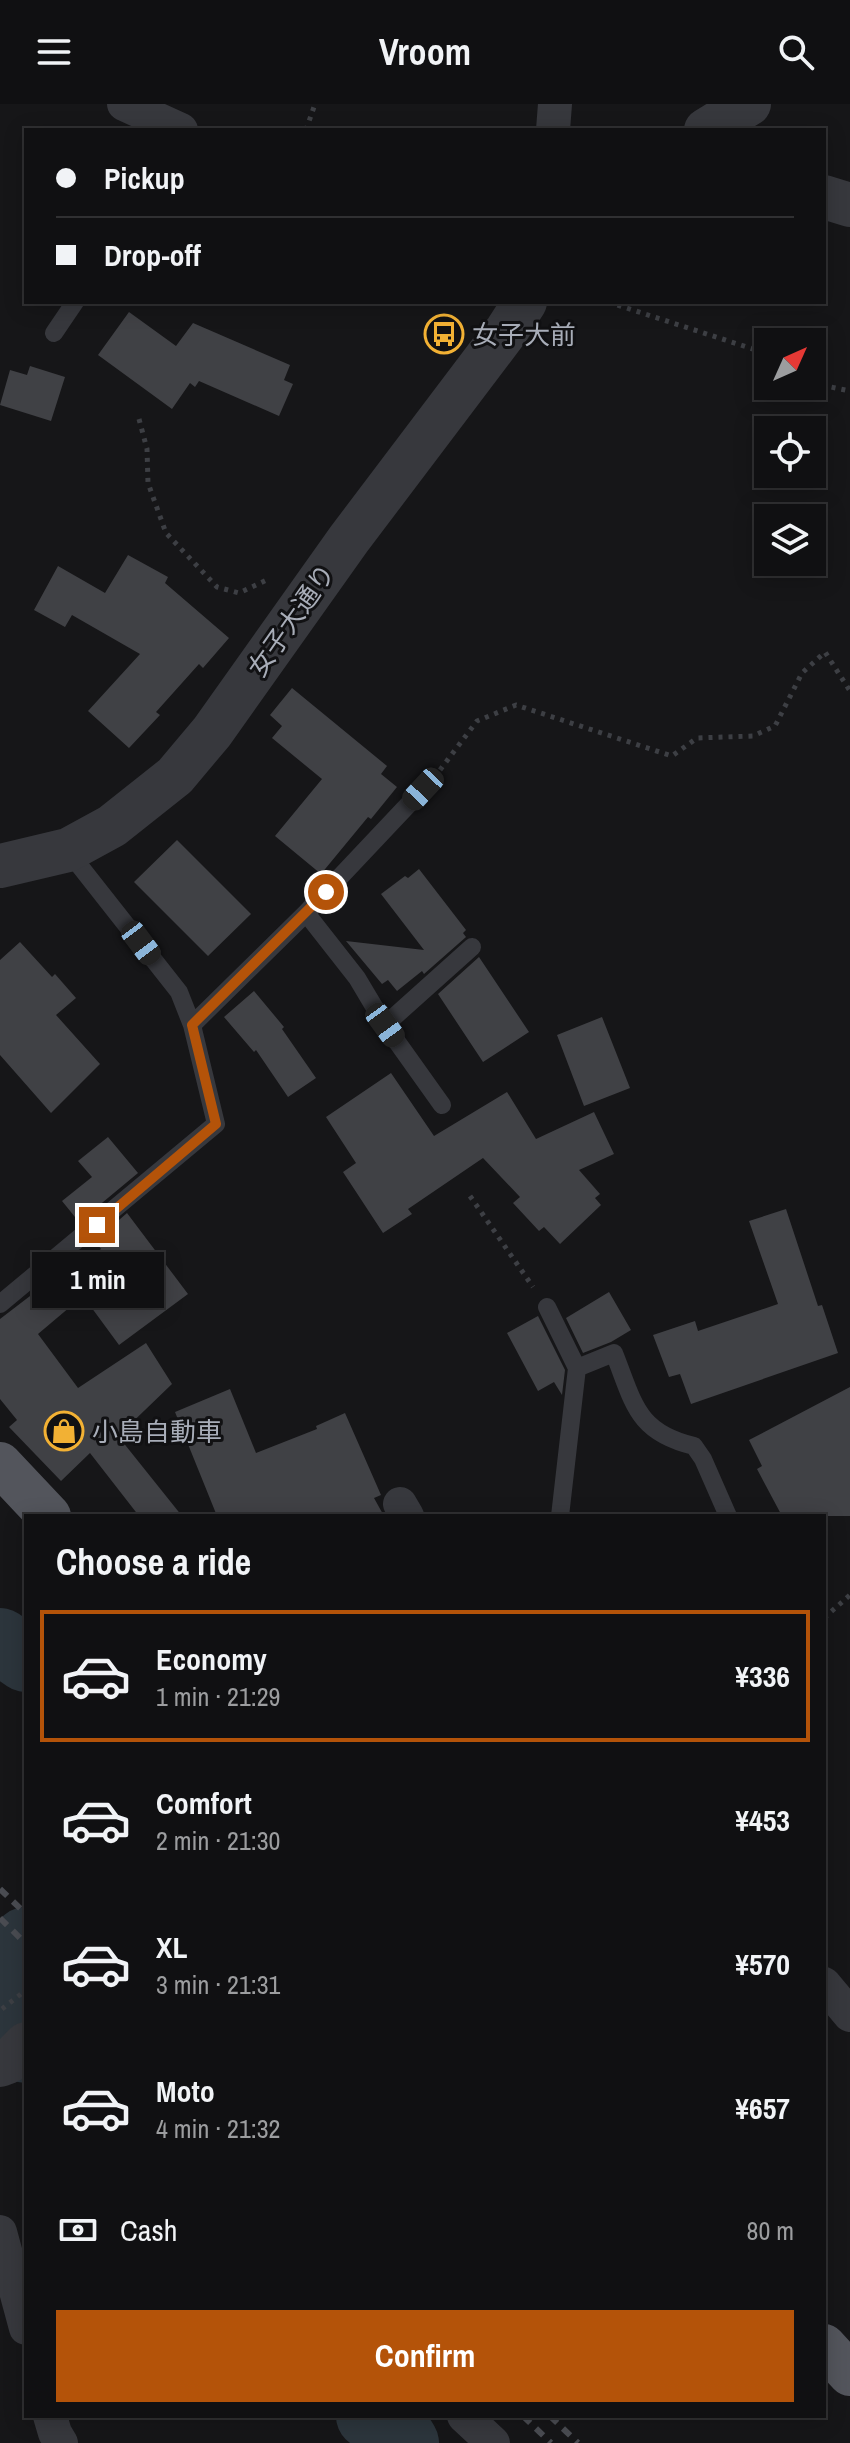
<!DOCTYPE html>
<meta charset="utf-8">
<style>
:root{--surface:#101012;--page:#1e1e20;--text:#f1f3f6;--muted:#9c9d9f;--line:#303032;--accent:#b45309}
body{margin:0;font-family:"Archivo Narrow","Noto Sans JP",sans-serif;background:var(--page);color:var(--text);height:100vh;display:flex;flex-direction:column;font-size:30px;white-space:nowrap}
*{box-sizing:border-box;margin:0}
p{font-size:26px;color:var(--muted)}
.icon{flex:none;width:44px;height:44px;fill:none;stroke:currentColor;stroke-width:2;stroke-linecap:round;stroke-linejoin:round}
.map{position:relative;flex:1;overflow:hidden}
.side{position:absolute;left:24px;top:1410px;width:802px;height:904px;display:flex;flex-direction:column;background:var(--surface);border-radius:0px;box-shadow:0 4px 20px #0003,0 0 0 2px var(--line)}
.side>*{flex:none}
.guide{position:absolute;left:24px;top:24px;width:802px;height:176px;border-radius:0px;box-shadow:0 4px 20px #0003,0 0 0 2px var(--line);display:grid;align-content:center;height:176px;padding:0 32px;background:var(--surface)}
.needle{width:52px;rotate:45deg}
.controls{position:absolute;left:754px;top:224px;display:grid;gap:16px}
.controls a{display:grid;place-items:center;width:72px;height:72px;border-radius:0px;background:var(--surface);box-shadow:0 4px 20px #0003,0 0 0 2px var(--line);font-size:40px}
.end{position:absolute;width:36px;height:36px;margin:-18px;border:10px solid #b45309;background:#fff;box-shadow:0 0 0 4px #fff}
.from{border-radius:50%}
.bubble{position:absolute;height:56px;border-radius:0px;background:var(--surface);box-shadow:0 4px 20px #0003,0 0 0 2px var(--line);font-size:26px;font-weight:800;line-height:56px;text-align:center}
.car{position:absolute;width:24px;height:48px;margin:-24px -12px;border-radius:10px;box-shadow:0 0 6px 2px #0007;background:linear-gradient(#222 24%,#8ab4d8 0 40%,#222 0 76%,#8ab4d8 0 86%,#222 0)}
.guide b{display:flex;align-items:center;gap:28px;height:76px;font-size:30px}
.guide b+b{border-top:2px solid var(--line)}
.guide i{width:20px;height:20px;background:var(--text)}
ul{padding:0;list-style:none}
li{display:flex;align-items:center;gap:24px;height:132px;margin:0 16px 12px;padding:0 16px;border:4px solid transparent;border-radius:0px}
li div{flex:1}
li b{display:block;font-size:30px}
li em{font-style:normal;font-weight:800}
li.on{border-color:var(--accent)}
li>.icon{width:72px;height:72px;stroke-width:1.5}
h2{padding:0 32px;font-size:36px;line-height:96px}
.pay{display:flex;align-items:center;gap:20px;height:88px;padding:0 32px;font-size:30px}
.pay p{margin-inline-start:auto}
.button{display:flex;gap:16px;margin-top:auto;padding:16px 32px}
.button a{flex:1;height:92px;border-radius:0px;background:var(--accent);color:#fff;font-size:32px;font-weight:800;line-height:92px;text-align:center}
header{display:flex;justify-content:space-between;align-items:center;height:104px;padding:0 32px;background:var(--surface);font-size:36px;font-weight:800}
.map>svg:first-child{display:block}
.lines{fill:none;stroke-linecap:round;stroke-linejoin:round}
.river{stroke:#2c353c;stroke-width:66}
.building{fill:#404145}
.path{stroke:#3d3f44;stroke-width:5;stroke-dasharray:4 6;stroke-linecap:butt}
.service{stroke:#37383d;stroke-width:18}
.minor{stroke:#37383d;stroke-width:34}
.tertiary{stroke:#37383d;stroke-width:44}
.primary{stroke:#53555c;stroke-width:44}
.rail{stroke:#4a4c52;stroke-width:6;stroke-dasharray:10 8;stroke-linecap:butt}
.route{stroke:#b45309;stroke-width:10}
.labels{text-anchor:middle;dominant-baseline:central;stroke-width:6;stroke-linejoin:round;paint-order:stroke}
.poi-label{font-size:26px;fill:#a8adb8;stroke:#111113;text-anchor:start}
.street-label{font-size:26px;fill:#a8adb8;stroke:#111113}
</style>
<header><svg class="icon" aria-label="menu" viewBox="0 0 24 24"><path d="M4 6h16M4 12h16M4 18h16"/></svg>Vroom<svg class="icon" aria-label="search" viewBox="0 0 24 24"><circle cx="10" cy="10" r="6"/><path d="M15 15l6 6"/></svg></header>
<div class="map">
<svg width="850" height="2339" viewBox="0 0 850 2339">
<rect width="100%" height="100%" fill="#161618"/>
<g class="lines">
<path class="river" d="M 0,1537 L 26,1555
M 0,1857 L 26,1836
M 0,1900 L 5,1924 L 26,1946
M 369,2312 L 403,2334 L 406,2339"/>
</g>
<path class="building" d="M 129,208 L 176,242 L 193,219 L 290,261 L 284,276 L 293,280 L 279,312 L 199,277 L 195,283 L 190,279 L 172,305 L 98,251 Z
M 30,262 L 65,273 L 51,317 L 0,301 L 10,266 L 27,271 Z
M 128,451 L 168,473 L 165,479 L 229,534 L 203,564 L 199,560 L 156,608 L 160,611 L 129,644 L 88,607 L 140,550 L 72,511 L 65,523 L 34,506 L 58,462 L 105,489 Z
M 292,584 L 387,662 L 381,670 L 397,683 L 371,715 L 368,713 L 321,770 L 275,732 L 322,675 L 272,634 L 282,622 L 270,611 Z
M 177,736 L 251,810 L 208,852 L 134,778 Z
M 419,765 L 466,826 L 463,829 L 466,833 L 424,870 L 422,867 L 397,887 L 388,876 L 382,880 L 346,837 L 424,846 L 381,790 L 405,772 L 408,774 Z
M 20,838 L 52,873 L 55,870 L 76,894 L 56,911 L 100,960 L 51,1009 L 0,951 L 0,856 Z
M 479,853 L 529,928 L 483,958 L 438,890 Z
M 254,887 L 284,923 L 282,925 L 316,974 L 288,993 L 256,946 L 254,948 L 224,913 Z
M 602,913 L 630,984 L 584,1002 L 557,931 Z
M 391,969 L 434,1032 L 507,988 L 536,1035 L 594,1008 L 614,1050 L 579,1066 L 600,1090 L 595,1094 L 601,1101 L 560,1140 L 544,1123 L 539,1127 L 513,1099 L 520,1093 L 483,1054 L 408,1105 L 412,1110 L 383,1129 L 343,1068 L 356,1059 L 326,1013 Z
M 108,1033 L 138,1069 L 79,1118 L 62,1097 L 92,1073 L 78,1057 Z
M 786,1105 L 818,1202 L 822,1201 L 838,1249 L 691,1300 L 680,1270 L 669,1273 L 653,1231 L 695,1217 L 698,1227 L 778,1200 L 749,1117 Z
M 127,1109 L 188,1190 L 119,1241 L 83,1192 L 38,1230 L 78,1284 L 146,1239 L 172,1280 L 118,1332 L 182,1412 L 139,1412 L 90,1349 L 61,1377 L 9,1323 L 17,1316 L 0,1295 L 0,1215 L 47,1179 L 50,1182 L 101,1145 L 95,1137 Z
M 609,1188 L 631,1226 L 611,1238 L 583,1249 L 566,1214 Z
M 538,1212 L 565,1266 L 562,1291 L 554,1278 L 538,1287 L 507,1229 Z
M 850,1283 L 850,1412 L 782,1412 L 757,1365 L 762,1362 L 749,1336 Z
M 230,1285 L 256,1349 L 317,1325 L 316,1322 L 345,1309 L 381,1391 L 374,1394 L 384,1412 L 217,1412 L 175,1308 Z"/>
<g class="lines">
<path class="path" d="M 306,26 L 315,0
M 608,198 L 753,245 L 768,255
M 812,279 L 850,287
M 139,315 L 147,345 L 148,379 L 166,429 L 217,483 L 239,489 L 269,475
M 440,666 L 477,617 L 516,601 L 672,652 L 697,634 L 753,632 L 775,622 L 802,569 L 825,548 L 850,587
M 470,1092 L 533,1183
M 824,1514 L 850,1491
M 2,1905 L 26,1886"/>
<path class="service" d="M 54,229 L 75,198
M 306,809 L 357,874 L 385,921 L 442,1001
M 192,921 L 306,809 L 423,685
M 385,921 L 472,843
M 0,1200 L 216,1020 L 192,921 L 179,888 L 68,747
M 547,1203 L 577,1264 L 560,1412
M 577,1264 L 614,1249 C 634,1299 636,1328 694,1342 L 703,1355 L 728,1412"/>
<path class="minor" d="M 124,0 L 181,26
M 553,26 L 555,0
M 400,1400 L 407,1412
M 824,1880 L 850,1911
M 0,2128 L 26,2224
M 50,2312 L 55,2329 L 61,2339
M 464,2312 L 493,2339"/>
<path class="tertiary" d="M 706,26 L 749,0
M 824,93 L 850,101
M 0,762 L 68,746 L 112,722 L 175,672 L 212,628 L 349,435 L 507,226 L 525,198
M 0,1961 L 8,1958 L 26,1940"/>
<path class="primary" d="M 0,1360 L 49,1412
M 824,2242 L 850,2270"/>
<path class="rail" d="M 0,1785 L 26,1810
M 0,1814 L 26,1840
M 523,2312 L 551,2339
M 550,2312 L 578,2339"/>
</g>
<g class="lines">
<path class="route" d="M 97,1121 L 216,1020 L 192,921 L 326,788"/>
</g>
<defs>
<symbol id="bus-ring" viewBox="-11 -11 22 22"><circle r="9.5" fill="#111113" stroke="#f2b134" stroke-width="1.5"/><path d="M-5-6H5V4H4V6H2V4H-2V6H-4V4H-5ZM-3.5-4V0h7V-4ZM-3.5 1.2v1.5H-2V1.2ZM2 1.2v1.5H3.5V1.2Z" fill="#f2b134"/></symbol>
<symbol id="shop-ring" viewBox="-11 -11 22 22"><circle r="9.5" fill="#111113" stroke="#f2b134" stroke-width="1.5"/><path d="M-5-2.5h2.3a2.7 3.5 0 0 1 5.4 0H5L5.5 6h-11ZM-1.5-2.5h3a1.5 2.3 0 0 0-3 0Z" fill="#f2b134"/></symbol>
</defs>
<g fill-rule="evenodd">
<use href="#bus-ring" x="422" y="208" width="44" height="44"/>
<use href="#shop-ring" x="42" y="1305" width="44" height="44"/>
</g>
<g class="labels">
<g class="poi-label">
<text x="472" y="230">女子大前</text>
<text x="92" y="1327">小島自動車</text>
</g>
<g class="street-label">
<text transform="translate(291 516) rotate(-55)">女子大通り</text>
</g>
</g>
</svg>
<div class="controls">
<a><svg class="needle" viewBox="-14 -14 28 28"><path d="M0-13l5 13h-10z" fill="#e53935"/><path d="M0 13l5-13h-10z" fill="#9c9d9f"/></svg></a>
<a><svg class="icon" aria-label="locate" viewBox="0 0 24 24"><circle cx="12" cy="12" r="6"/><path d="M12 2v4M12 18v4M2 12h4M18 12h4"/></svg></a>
<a><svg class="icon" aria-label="layers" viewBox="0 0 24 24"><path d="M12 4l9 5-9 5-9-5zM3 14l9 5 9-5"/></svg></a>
</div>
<i class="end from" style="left:326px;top:788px"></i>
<i class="end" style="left:97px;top:1121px"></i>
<div class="bubble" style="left:32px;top:1148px;width:132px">1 min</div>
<i class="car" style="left:423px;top:685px;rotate:223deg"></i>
<i class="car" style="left:141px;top:839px;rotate:143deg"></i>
<i class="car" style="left:385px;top:921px;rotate:144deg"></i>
<div class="guide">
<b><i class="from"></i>Pickup</b>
<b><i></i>Drop-off</b>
</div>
<section class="side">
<h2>Choose a ride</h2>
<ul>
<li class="on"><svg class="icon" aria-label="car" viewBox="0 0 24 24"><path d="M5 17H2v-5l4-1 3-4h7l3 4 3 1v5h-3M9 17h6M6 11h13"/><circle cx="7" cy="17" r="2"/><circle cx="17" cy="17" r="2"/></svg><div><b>Economy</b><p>1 min · 21:29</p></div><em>¥336</em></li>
<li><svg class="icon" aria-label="car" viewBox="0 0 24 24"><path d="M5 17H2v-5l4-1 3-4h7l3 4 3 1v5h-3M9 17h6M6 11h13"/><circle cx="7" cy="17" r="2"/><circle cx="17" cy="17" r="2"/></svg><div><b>Comfort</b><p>2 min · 21:30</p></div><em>¥453</em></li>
<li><svg class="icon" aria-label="car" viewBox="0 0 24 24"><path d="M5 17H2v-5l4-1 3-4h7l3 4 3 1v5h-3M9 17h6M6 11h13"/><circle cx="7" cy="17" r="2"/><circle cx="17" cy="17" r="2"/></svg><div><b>XL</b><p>3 min · 21:31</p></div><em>¥570</em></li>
<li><svg class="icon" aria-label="car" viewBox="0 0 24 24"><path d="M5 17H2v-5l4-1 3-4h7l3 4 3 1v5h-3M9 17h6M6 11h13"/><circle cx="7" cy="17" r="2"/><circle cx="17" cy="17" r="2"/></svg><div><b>Moto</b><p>4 min · 21:32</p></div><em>¥657</em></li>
</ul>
<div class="pay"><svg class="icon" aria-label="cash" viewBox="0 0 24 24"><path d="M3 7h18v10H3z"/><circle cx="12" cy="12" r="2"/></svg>Cash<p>80 m</p></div>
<div class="button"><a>Confirm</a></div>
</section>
</div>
